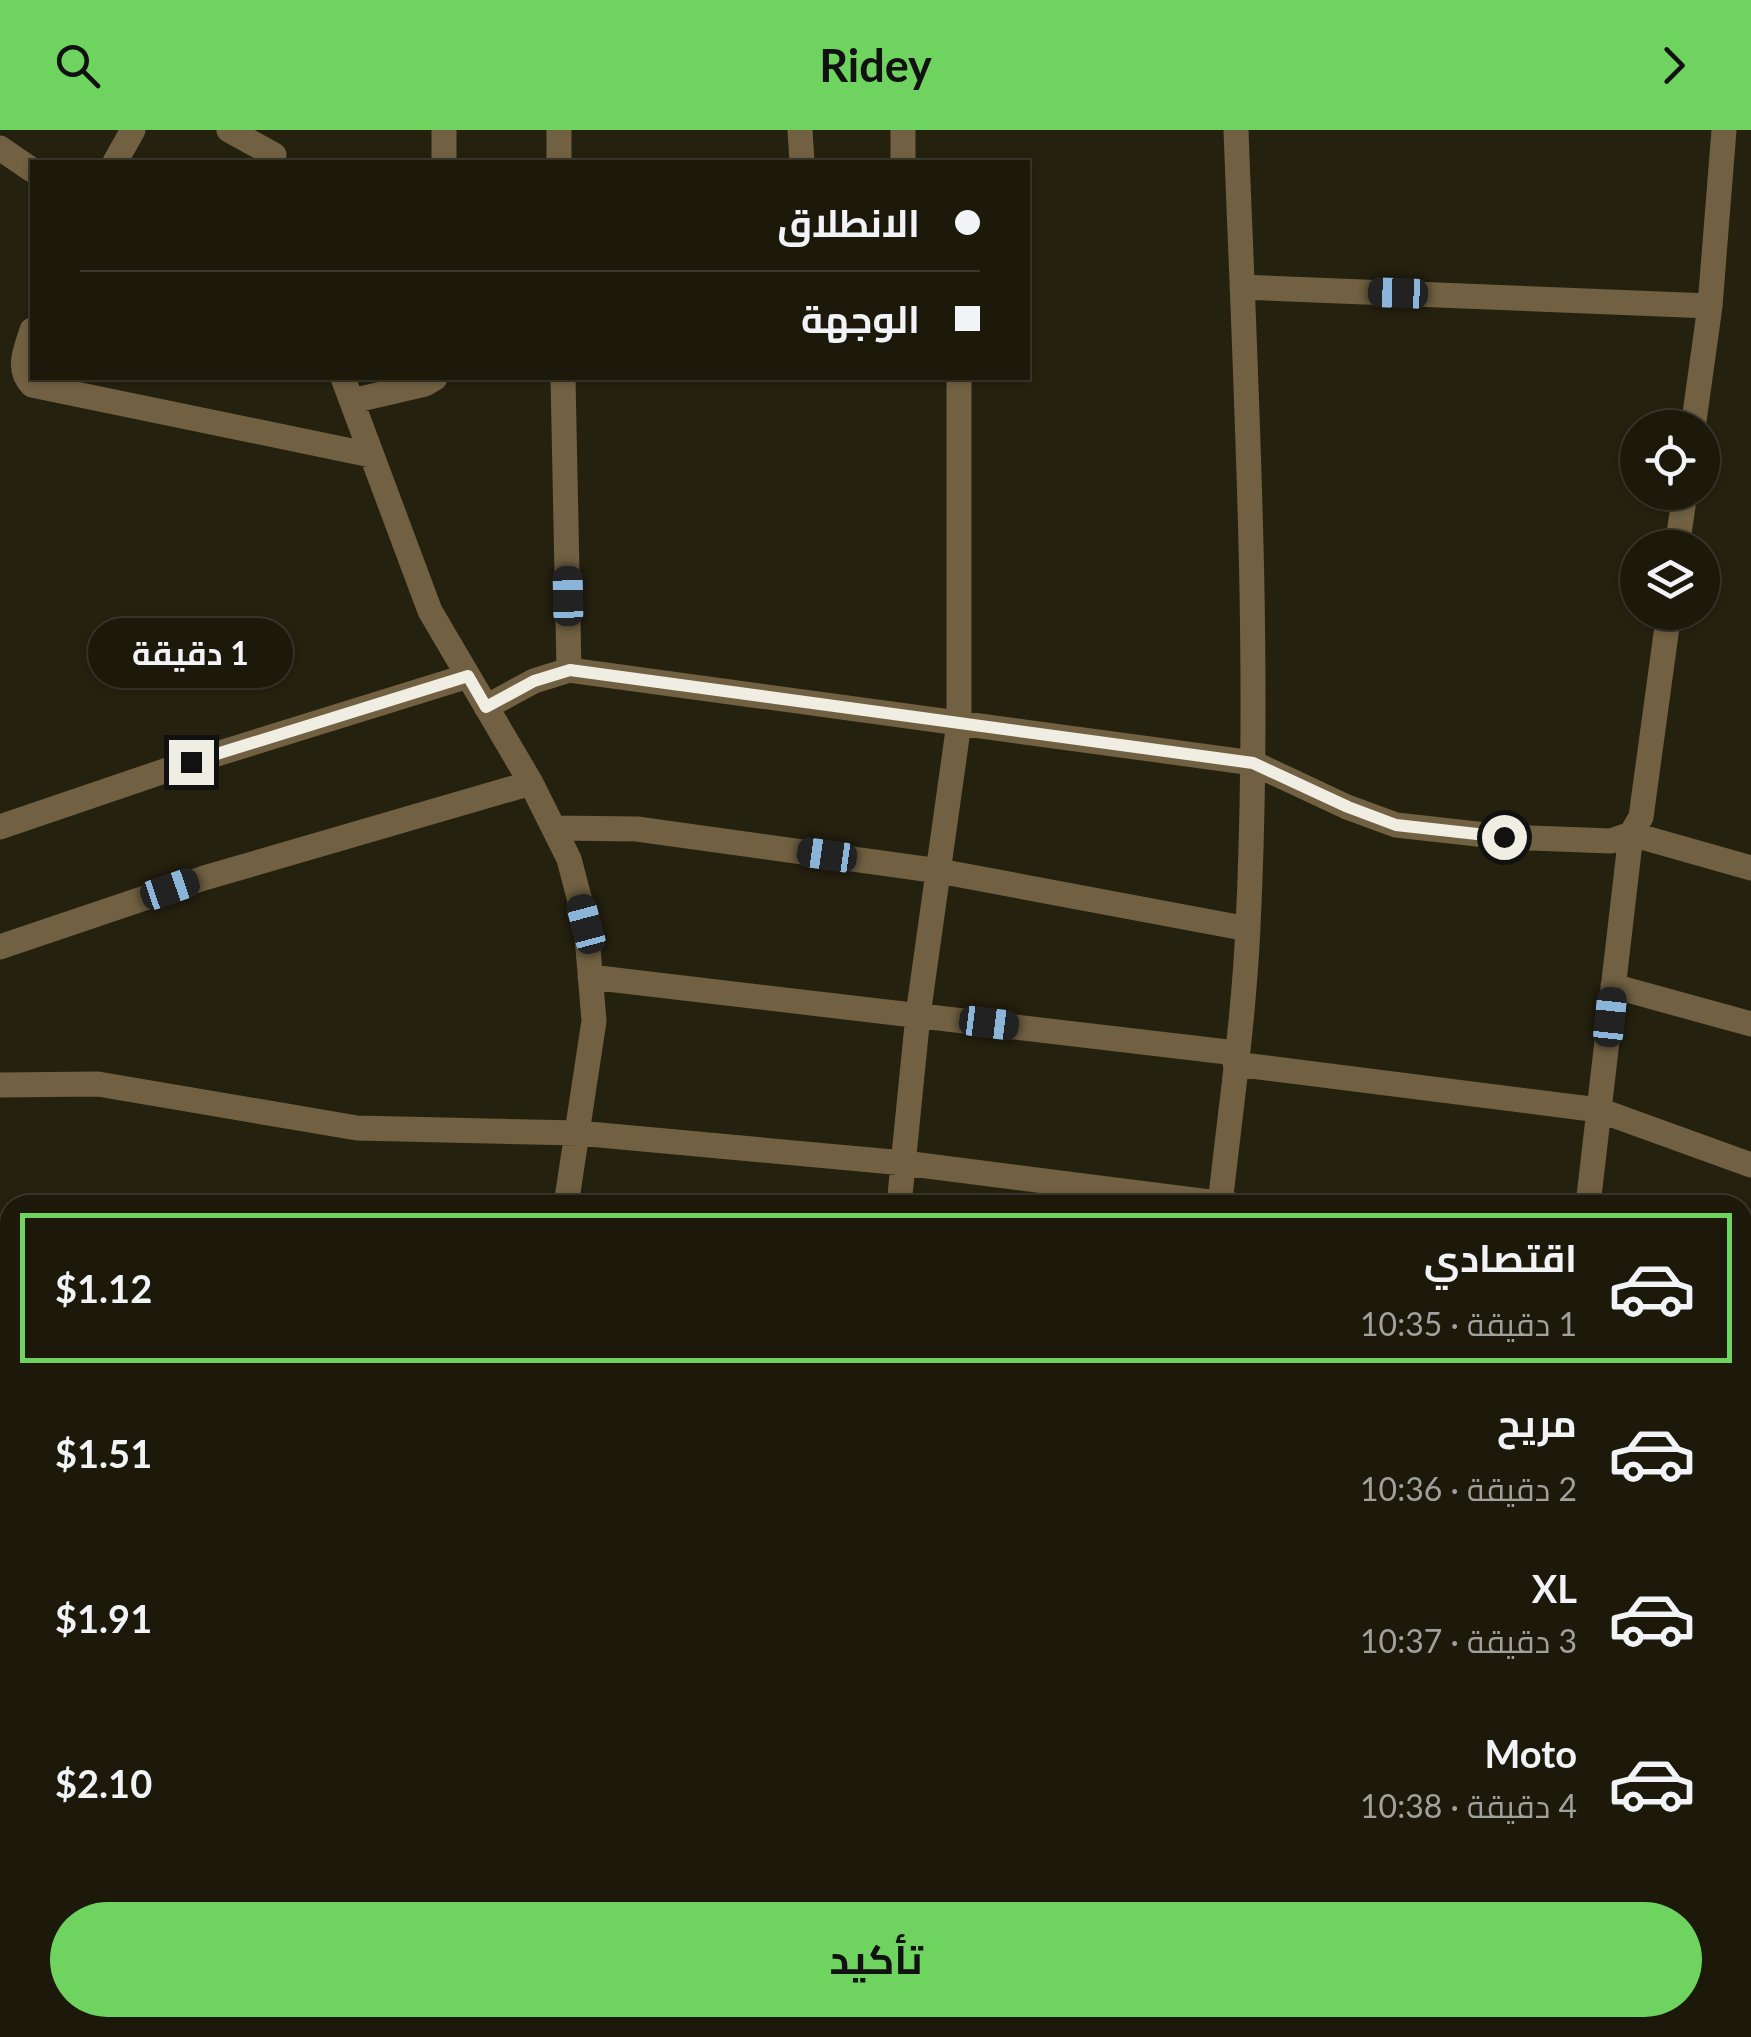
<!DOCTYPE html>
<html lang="ar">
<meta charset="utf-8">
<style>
:root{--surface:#1c190b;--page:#292619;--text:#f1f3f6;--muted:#a0a09d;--line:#3a382c;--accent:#6fd360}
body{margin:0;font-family:Lato,Cairo,sans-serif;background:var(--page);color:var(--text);direction:rtl;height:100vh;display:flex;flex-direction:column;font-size:38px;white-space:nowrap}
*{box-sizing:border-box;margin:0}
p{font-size:32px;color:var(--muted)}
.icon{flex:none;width:55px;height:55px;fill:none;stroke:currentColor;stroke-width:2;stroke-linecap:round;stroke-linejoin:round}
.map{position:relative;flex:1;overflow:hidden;direction:ltr}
.details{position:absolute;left:0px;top:1065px;width:1752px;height:842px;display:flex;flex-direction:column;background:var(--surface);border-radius:30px 30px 0 0;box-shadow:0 2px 8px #0004,0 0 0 2px var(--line);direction:rtl}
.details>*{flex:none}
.banner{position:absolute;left:30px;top:30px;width:1000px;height:220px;border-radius:0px;box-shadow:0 2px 8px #0004,0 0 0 2px var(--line);direction:rtl;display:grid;align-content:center;height:220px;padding:0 50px;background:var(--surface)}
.buttons{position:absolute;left:1620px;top:280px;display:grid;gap:20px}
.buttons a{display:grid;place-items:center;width:100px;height:100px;border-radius:50%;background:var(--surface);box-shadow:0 2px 8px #0004,0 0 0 2px var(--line);font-size:50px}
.end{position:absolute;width:45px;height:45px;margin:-22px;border:12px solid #f0ede2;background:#111;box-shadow:0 0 0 5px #111}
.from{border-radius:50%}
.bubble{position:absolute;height:70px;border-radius:35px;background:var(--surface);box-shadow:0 2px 8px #0004,0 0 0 2px var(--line);font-size:32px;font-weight:700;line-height:70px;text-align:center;direction:rtl}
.car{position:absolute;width:30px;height:60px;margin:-30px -15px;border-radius:12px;box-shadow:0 0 8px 2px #0007;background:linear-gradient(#222 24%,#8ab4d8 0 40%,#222 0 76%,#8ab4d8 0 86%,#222 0)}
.banner b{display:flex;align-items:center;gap:35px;height:95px;font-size:38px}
.banner b+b{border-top:2px solid var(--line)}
.banner i{width:25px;height:25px;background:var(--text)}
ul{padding:18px 0 0;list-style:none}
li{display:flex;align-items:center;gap:30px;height:150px;margin:0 20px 15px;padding:0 30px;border:5px solid transparent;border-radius:0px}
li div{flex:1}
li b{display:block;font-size:38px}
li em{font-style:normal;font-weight:700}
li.on{border-color:var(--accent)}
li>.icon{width:90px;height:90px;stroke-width:1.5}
.primary-button{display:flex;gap:20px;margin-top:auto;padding:20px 50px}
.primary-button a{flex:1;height:115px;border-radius:60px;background:var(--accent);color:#111;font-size:40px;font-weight:700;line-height:115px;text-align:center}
header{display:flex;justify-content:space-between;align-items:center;height:130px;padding:0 50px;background:var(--accent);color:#111;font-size:45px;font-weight:700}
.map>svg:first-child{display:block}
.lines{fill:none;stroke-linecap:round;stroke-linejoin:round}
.minor{stroke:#716142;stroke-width:25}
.route{stroke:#f0ede2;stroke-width:12}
</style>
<header><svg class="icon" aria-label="forward" viewBox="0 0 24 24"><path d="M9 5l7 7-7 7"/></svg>Ridey<svg class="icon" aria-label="search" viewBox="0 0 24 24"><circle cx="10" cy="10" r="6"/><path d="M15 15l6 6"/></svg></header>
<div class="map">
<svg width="1751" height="1907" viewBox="0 0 1751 1907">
<rect width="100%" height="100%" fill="#25210f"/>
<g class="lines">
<path class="minor" d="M 229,0 L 274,25
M 800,0 L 802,32
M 903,0 L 903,32
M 0,18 L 32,40
M 115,32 L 133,0
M 444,32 L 444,0
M 559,32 L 559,0
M 1242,157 L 1710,176
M 32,200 C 26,220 16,238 32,255 L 371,325
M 343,248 L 430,481 L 531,653 L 569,729 L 586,794 L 594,891 L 566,1075
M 563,248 L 569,540
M 352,271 L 425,254 L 435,248
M 1693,298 L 1710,176 L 1724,0
M 1677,418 L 1685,362
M 486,577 L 534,551 L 569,540 L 1253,633 L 1347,677 L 1396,695 L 1504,707 L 1611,711 L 1631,704 L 1641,687 L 1669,482
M 0,697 L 191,632 L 468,546
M 555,698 L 637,699 L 939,741 L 1248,799
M 0,817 L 204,748 L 531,653
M 590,847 L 1236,923
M 1613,856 L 1751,894
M 1235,934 L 1599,980 L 1751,1035
M 0,955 L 98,954 L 357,998 L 578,1003 L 904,1033 L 1233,1075
M 899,1075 L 918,885 L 959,593 L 959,248
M 1220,1075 C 1230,983 1244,889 1248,796 C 1261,531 1246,265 1236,0
M 1588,1075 L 1631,704 L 1751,738
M 1742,1698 L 1751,1699
M 1742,1870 L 1751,1871
M 933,1898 L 934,1907
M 281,1907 L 288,1898
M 1485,1907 L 1485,1898"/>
</g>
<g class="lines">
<path class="route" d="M 191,632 L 468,546 L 486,577 L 534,551 L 570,540 L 1253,633 L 1348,677 L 1396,695 L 1504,707"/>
</g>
</svg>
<div class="buttons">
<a><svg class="icon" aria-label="locate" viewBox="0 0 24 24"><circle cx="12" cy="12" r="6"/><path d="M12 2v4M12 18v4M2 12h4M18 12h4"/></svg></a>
<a><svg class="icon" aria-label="layers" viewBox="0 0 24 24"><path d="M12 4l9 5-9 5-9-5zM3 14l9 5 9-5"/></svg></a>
</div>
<i class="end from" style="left:1504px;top:707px"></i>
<i class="end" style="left:191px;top:632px"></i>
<div class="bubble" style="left:88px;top:488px;width:205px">1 دقيقة</div>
<i class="car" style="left:1398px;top:163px;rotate:272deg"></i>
<i class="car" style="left:568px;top:466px;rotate:359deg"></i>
<i class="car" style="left:827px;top:725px;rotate:278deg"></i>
<i class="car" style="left:170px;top:759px;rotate:71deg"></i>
<i class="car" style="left:586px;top:794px;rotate:345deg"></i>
<i class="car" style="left:1610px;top:887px;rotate:6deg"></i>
<i class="car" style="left:989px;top:893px;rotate:97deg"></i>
<div class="banner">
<b><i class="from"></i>الانطلاق</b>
<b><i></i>الوجهة</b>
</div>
<section class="details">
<ul>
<li class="on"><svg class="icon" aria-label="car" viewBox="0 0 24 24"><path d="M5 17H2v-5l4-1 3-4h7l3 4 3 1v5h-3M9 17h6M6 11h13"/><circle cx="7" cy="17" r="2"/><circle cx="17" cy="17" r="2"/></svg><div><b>اقتصادي</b><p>1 دقيقة · 10:35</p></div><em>$1.12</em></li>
<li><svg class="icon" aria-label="car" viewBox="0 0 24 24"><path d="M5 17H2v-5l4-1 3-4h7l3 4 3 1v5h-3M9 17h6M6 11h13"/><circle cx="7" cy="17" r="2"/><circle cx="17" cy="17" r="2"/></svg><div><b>مريح</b><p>2 دقيقة · 10:36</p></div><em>$1.51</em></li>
<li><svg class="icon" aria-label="car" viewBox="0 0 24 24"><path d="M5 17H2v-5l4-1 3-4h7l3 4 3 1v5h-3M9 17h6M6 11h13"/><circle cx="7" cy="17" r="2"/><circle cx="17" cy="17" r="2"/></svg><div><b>XL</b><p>3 دقيقة · 10:37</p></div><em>$1.91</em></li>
<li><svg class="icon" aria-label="car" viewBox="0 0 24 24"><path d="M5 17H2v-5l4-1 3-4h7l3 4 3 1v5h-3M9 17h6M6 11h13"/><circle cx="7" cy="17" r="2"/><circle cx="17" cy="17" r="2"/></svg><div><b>Moto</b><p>4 دقيقة · 10:38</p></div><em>$2.10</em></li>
</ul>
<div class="primary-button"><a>تأكيد</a></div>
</section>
</div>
